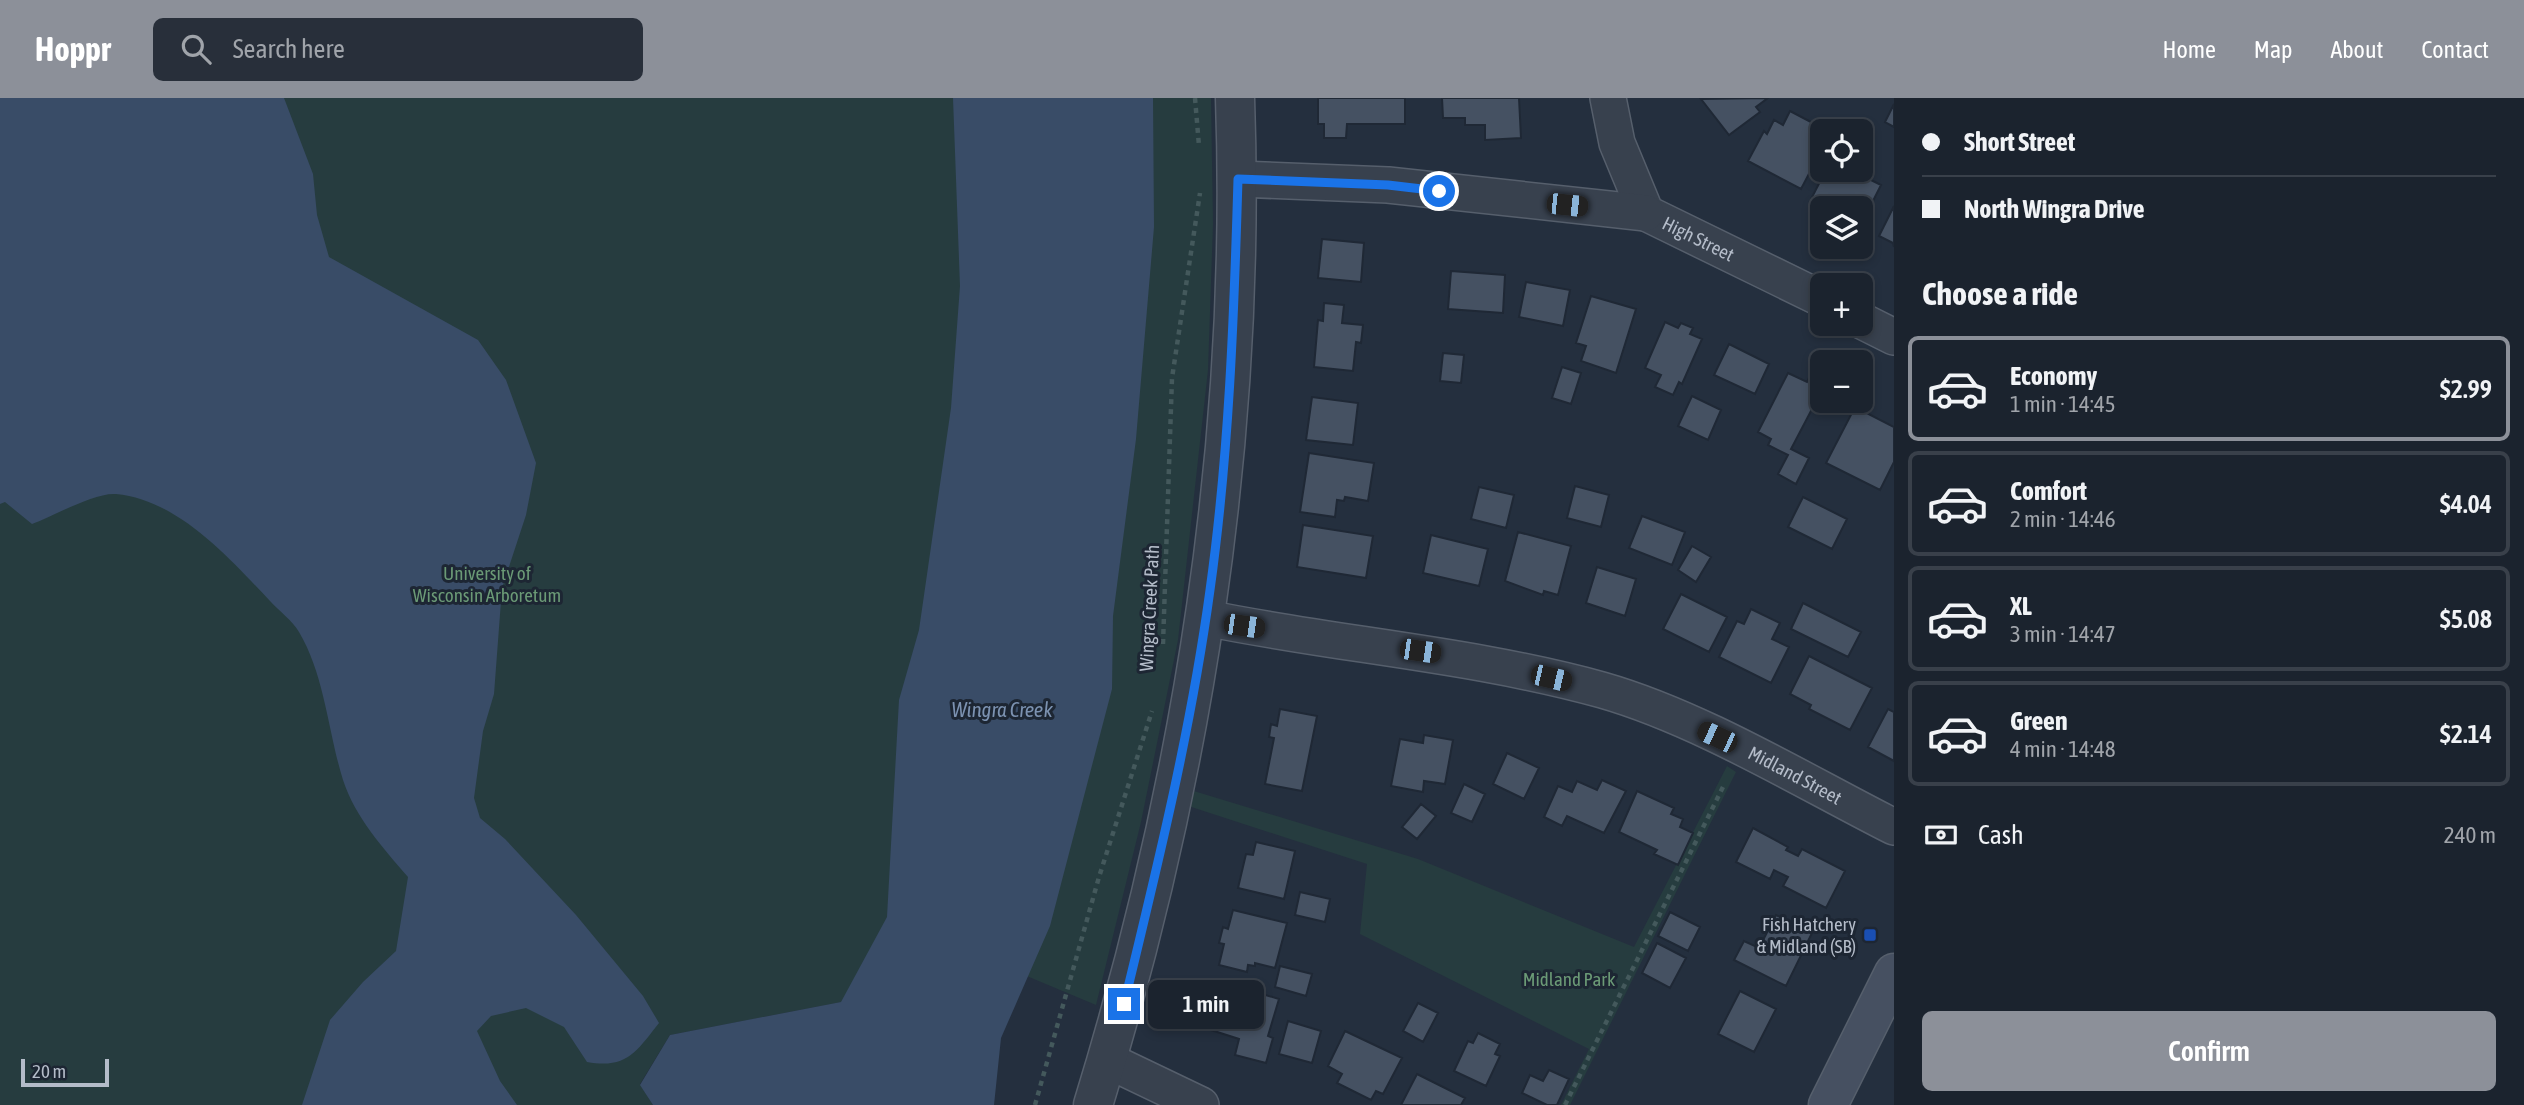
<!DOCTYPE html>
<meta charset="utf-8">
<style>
:root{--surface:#1b232e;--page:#282f3a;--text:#f1f3f6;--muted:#a0a4aa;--line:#39404a;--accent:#8c9099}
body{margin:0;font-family:"Asap Condensed",sans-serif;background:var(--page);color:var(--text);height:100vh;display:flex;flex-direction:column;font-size:26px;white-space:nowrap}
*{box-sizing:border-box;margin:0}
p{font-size:23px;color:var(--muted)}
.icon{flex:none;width:38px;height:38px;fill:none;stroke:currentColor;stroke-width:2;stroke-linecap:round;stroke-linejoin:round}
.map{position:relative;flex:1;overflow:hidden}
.drawer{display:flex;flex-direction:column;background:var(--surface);width:630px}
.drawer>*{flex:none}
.guide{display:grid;align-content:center;height:154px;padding:0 28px;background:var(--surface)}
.controls{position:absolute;left:1810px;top:21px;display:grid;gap:14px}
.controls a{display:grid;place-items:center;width:63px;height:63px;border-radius:10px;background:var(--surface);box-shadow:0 4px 10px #0003,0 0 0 2px var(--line);font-size:35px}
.scale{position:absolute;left:21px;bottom:18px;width:88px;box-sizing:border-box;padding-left:7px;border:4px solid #b4bcc9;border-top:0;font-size:19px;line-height:24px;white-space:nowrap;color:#b4bcc9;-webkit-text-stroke:5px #1d2633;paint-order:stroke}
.end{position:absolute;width:32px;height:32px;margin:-16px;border:9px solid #1a73e8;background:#fff;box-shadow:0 0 0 4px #fff}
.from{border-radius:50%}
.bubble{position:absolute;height:49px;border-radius:10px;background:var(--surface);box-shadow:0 4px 10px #0003,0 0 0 2px var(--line);font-size:23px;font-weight:600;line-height:49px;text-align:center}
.car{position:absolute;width:21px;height:42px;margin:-21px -10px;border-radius:9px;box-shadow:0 0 5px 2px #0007;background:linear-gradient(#222 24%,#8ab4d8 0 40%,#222 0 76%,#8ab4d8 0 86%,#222 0)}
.guide b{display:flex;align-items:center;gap:24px;height:66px;font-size:26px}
.guide b+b{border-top:2px solid var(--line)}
.guide i{width:18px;height:18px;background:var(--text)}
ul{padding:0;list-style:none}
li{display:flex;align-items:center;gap:21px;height:105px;margin:0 14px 10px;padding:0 14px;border:4px solid var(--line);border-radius:10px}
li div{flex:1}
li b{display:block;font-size:26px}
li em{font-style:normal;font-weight:600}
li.on{border-color:var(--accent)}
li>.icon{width:63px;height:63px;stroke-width:1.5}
h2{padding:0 28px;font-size:32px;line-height:84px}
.pay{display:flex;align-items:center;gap:18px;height:77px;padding:0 28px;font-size:26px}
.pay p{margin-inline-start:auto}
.action{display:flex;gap:14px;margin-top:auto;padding:14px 28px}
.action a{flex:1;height:80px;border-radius:10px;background:var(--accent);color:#fff;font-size:28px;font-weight:600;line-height:80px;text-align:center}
header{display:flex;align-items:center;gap:42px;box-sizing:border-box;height:98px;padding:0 35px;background:var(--accent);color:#fff}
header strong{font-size:33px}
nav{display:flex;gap:38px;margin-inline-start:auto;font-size:24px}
.search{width:490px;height:63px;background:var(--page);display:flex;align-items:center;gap:18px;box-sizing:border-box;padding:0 24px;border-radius:10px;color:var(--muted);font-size:26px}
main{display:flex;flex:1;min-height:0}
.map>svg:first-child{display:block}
.green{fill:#263c3f}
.water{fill:#394c67}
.building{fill:#455162;stroke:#1f2835;stroke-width:2}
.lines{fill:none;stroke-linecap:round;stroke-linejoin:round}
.minor-casing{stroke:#565f6c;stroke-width:38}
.tertiary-casing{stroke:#565f6c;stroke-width:41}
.secondary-casing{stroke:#565f6c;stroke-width:41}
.path{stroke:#44595c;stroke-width:4.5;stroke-dasharray:5 5;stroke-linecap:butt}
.minor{stroke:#38414e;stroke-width:35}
.tertiary{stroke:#38414e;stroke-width:38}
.secondary{stroke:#465061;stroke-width:38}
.route{stroke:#1a73e8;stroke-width:9}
.transit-dot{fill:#1a4fb4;stroke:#1d2633;stroke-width:2.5}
.labels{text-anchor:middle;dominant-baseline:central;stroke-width:6;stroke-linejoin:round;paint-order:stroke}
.street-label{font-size:19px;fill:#b4bcc9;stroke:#1d2633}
.park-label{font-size:19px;fill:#6b9a76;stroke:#1d2633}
.poi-label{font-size:19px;fill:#b4bcc9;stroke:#1d2633;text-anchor:end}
.water-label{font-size:21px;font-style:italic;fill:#7c92b1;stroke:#1d2633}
</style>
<header>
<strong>Hoppr</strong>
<div class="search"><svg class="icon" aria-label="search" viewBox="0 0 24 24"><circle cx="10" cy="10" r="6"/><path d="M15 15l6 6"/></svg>Search here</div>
<nav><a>Home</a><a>Map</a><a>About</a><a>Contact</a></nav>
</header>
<main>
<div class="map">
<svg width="1894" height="1007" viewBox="0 0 1894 1007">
<rect width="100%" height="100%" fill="#242f3e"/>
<path class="green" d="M 0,0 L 1211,0 L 1213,126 L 1208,272 L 1178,542 L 1141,724 L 1096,907 L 888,820 L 842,904 L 670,937 L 640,986 L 653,1007 L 0,1007 Z
M 1727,668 L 1736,674 L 1570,1007 L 1561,1007 L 1589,951 L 1360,836 L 1367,766 L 1170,702 L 1174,687 L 1418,761 L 1634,849 Z"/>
<path class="water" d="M 0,0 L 284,0 L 313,76 L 317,117 L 329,159 L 478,242 L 506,282 L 536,365 L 526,417 L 502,490 L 494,596 L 483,633 L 474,700 L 480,720 L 505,741 L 576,817 L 643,898 L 659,925 C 636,954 627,971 587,964 L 564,929 L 526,910 L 491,918 L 477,933 L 500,983 L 517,1007 L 302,1007 L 330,922 L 363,884 L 396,853 L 408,779 C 383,750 355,719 343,682 C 328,634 325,578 299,534 C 293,523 279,513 270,503 C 230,461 179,402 116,396 C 95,394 54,418 32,426 L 5,404 L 0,406 Z
M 953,0 L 1153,0 L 1154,129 L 1136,341 L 1113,518 L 1112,591 L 1050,828 L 1001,940 L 994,1007 L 653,1007 L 640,987 L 670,937 L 841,904 L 887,819 L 899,602 L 919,532 L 951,310 L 960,188 Z"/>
<path class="building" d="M 1318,0 L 1405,0 L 1405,26 L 1347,26 L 1346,40 L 1324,40 L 1324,26 L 1318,26 Z
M 1442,0 L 1519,0 L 1521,40 L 1485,42 L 1485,27 L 1465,27 L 1465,20 L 1443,20 Z
M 1768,0 L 1756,9 L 1760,14 L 1729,37 L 1701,1 Z
M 1894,6 L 1894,29 L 1885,24 Z
M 1790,13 L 1828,33 L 1822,33 L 1822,51 L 1801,91 L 1748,63 L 1764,33 L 1767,36 L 1774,22 L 1783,27 Z
M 1826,72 L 1859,72 L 1857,75 L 1881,87 L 1860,129 L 1860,110 L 1823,110 L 1810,103 Z
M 1894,108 L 1894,149 L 1893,145 L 1879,138 Z
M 1322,141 L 1364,145 L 1361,184 L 1318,180 Z
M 1451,173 L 1505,177 L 1503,215 L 1448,211 Z
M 1526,184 L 1570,192 L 1563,228 L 1519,219 Z
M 1591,198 L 1636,211 L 1616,275 L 1581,263 L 1586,248 L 1576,245 Z
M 1324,205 L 1344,207 L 1342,225 L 1363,227 L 1361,245 L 1356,244 L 1353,273 L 1314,269 L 1318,222 L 1323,223 Z
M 1665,224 L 1678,230 L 1681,225 L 1693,230 L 1690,236 L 1702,241 L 1682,286 L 1679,284 L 1673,297 L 1655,289 L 1661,277 L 1645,270 Z
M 1729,246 L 1769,266 L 1755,296 L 1714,277 Z
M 1443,255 L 1464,257 L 1461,285 L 1440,283 Z
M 1562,269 L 1581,275 L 1571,306 L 1552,300 Z
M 1788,275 L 1807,284 L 1809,280 L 1822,292 L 1791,351 L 1809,360 L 1796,386 L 1778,376 L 1788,357 L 1768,347 L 1771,341 L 1758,334 Z
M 1692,298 L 1721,312 L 1708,342 L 1678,328 Z
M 1312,299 L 1358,305 L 1353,347 L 1306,342 Z
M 1855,309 L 1894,329 L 1894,364 L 1880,392 L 1826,365 Z
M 1309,355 L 1374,365 L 1368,403 L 1345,399 L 1344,403 L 1337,402 L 1335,419 L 1300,414 Z
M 1575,388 L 1609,397 L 1601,429 L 1567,420 Z
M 1479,389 L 1514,397 L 1506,430 L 1471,421 Z
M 1803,399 L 1847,421 L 1832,451 L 1788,429 Z
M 1642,418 L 1685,434 L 1672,467 L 1629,450 Z
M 1303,427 L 1373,438 L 1366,480 L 1297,469 Z
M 1518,434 L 1571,448 L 1558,497 L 1544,493 L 1543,497 L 1505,483 Z
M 1431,437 L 1488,451 L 1479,488 L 1423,475 Z
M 1692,448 L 1711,459 L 1696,484 L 1678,472 Z
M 1597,469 L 1636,481 L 1625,518 L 1586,505 Z
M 1681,496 L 1727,519 L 1709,554 L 1663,531 Z
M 1803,505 L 1861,534 L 1848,559 L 1791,531 Z
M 1751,511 L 1780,525 L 1772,541 L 1789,549 L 1771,585 L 1719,559 L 1737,523 L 1744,526 Z
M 1809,558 L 1872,590 L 1850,632 L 1809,611 L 1811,607 L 1790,596 Z
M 1280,611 L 1317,618 L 1302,693 L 1265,686 L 1274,640 L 1269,639 L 1271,626 L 1277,628 Z
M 1888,611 L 1894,614 L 1894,663 L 1868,649 Z
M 1424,637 L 1453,642 L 1445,686 L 1424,683 L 1423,694 L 1391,688 L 1400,641 L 1423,645 Z
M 1507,655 L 1539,670 L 1524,701 L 1493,686 Z
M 1602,682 L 1626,693 L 1604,735 L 1567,718 L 1562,728 L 1544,719 L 1558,688 L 1572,694 L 1577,683 L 1597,692 Z
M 1464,686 L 1485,696 L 1472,724 L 1451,715 Z
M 1637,693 L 1674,710 L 1671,716 L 1683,721 L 1680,729 L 1693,735 L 1678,767 L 1654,756 L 1657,752 L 1619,734 Z
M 1421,706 L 1436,718 L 1417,741 L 1402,729 Z
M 1753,730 L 1788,749 L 1786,752 L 1798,758 L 1802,751 L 1845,773 L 1826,810 L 1783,788 L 1788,779 L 1774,772 L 1770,781 L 1736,764 Z
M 1256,744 L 1295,753 L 1284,801 L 1238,790 L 1246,756 L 1253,757 Z
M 1300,794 L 1330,801 L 1325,824 L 1295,817 Z
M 1233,812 L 1287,825 L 1275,870 L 1255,865 L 1255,868 L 1248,867 L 1247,874 L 1219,867 L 1224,846 L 1219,845 L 1223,829 L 1228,831 Z
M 1670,814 L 1700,829 L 1688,853 L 1658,838 Z
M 1776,817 L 1812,835 L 1786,888 L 1734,862 L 1744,843 L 1759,850 Z
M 1657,845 L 1686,860 L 1670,890 L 1642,875 Z
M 1280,868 L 1312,876 L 1306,898 L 1275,889 Z
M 1214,887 L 1241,895 L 1242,890 L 1279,901 L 1268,938 L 1273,940 L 1266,965 L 1235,957 L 1239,941 L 1211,932 L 1215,916 L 1207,914 Z
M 1740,893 L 1776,911 L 1754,954 L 1718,936 Z
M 1418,905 L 1438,915 L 1423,944 L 1403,933 Z
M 1288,923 L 1321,933 L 1312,965 L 1279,956 Z
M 1345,933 L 1402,960 L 1383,996 L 1376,993 L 1371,1002 L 1337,985 L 1342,976 L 1328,968 Z
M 1478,935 L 1500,946 L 1495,956 L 1500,958 L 1486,988 L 1454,973 L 1468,943 L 1473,945 Z
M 1549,972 L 1569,981 L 1557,1007 L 1547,1007 L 1522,995 L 1530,977 L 1543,983 Z
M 1417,976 L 1465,1000 L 1461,1007 L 1401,1007 Z"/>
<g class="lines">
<defs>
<g id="minor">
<path id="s1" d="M 1608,0 L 1617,45 L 1646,115 L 1822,201"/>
<path d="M 1238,81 L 1388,87 L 1646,115"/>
<path d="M 1860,222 L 1894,239"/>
<path id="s2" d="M 1206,520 C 1338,547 1472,556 1602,592 C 1700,620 1803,683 1894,729"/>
<path d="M 1107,962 L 1201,1007"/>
</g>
<path id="tertiary" d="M 1093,1007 C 1193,682 1247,341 1235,0"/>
<path id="secondary" d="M 1828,1007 L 1894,875"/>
</defs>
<use href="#minor" class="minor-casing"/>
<use href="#tertiary" class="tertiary-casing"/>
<use href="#secondary" class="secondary-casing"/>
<path class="path" d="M 1195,0 L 1199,48
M 1163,546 L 1172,280 L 1200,95
M 1035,1007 L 1099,779 L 1152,613
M 1565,1007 L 1725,685"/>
<use href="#minor" class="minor"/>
<use href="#tertiary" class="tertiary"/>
<use href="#secondary" class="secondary"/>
</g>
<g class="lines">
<path class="route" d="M 1124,906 C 1157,770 1191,632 1210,492 C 1229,356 1234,219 1238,81 L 1388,87 L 1439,93"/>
</g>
<rect class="transit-dot" x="1863" y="830" width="14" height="14" rx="3.5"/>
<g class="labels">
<g class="street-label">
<text stroke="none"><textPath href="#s1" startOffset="180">High Street</textPath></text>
<text transform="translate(1149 510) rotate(-87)">Wingra Creek Path</text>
<text stroke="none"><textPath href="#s2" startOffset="614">Midland Street</textPath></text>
</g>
<g class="park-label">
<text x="487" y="475">University of<tspan x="487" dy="22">Wisconsin Arboretum</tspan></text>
<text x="1569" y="881">Midland Park</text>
</g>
<g class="poi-label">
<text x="1856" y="826">Fish Hatchery<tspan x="1856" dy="22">&amp; Midland (SB)</tspan></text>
</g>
<g class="water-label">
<text x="1002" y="611">Wingra Creek</text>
</g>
</g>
</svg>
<div class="controls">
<a><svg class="icon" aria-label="locate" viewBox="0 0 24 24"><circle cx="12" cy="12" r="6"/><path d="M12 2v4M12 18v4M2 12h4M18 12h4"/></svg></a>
<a><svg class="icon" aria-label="layers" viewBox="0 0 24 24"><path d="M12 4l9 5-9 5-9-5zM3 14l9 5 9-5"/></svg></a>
<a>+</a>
<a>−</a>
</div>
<div class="scale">20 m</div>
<i class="end from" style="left:1439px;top:93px"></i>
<i class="end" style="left:1124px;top:906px"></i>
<div class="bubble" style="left:1148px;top:882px;width:116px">1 min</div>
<i class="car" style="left:1567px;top:107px;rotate:96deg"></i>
<i class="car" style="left:1244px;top:528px;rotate:98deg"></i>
<i class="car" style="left:1420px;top:553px;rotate:98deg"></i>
<i class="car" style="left:1551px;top:580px;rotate:103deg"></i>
<i class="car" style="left:1717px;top:639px;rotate:295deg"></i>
</div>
<section class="drawer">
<div class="guide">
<b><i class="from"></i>Short Street</b>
<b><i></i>North Wingra Drive</b>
</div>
<h2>Choose a ride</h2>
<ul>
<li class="on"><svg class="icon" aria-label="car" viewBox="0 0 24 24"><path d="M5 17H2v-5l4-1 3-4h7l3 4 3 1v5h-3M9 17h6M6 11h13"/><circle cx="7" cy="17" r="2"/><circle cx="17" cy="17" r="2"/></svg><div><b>Economy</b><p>1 min · 14:45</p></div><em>$2.99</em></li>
<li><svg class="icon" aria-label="car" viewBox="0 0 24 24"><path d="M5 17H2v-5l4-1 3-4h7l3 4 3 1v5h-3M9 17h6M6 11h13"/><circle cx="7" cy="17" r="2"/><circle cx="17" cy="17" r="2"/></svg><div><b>Comfort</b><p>2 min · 14:46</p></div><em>$4.04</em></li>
<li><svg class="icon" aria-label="car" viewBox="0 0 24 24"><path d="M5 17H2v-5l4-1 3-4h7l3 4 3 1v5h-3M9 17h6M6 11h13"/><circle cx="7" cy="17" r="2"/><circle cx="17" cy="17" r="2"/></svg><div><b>XL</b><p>3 min · 14:47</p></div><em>$5.08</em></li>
<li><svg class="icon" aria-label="car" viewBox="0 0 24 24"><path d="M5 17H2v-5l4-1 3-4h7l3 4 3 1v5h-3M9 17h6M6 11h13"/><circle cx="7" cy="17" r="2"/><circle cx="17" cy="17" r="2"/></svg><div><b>Green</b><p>4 min · 14:48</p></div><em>$2.14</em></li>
</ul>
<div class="pay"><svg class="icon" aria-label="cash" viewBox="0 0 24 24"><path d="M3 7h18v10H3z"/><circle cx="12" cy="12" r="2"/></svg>Cash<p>240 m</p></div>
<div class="action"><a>Confirm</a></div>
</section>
</main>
